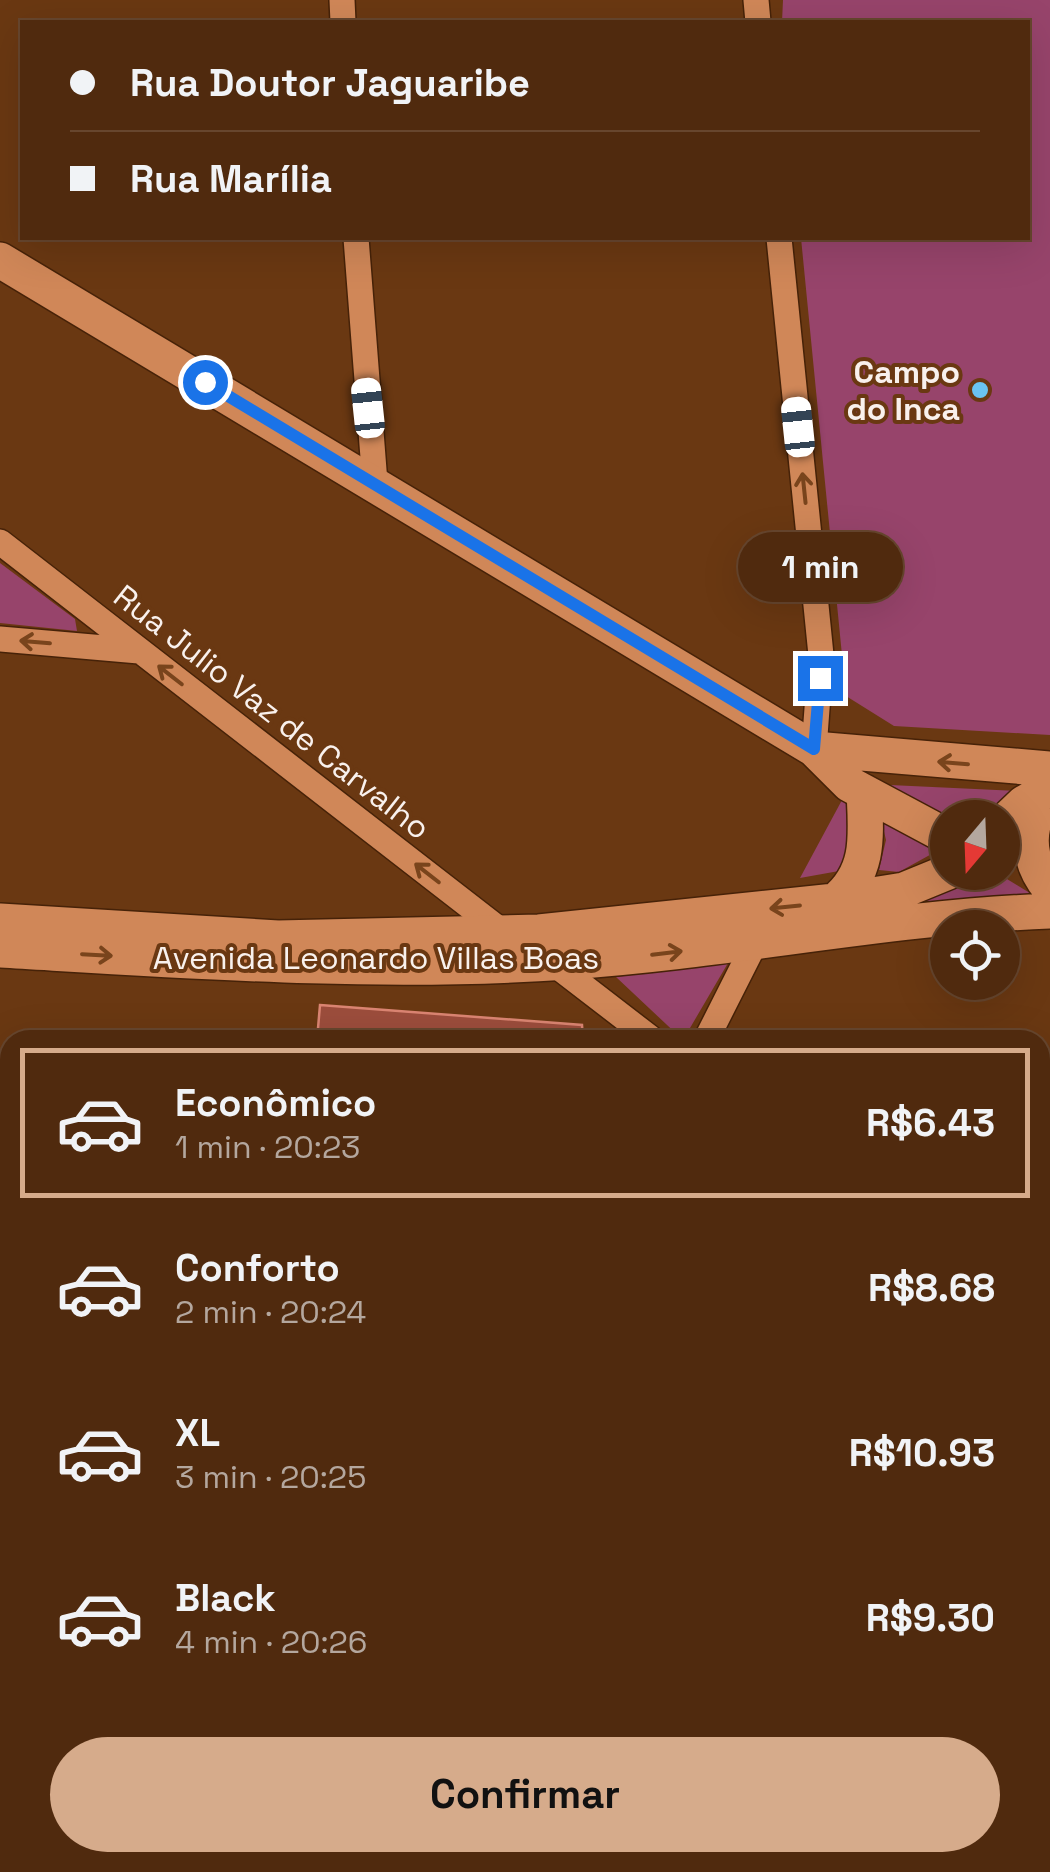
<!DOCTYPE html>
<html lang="pt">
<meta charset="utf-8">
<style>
:root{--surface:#502a0e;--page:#563217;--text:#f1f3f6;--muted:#b4a79e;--line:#67462e;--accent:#d6ab8b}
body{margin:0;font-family:"Space Grotesk",sans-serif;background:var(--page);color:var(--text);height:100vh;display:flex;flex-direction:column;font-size:38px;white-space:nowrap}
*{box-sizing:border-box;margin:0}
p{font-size:32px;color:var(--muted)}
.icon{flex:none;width:55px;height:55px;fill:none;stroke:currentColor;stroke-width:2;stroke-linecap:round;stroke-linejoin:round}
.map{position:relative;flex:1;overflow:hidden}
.sheet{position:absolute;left:0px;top:1030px;width:1050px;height:842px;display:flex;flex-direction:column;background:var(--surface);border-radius:30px 30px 0 0;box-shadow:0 10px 40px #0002,0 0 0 2px var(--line)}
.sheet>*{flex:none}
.top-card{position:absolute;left:20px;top:20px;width:1010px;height:220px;border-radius:0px;box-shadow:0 10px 40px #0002,0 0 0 2px var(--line);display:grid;align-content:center;height:220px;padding:0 50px;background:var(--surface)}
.needle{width:65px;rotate:199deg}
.tools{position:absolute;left:930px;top:800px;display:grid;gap:20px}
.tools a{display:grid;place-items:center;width:90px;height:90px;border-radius:50%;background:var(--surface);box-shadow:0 10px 40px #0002,0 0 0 2px var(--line);font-size:50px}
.end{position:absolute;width:45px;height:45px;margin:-22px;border:12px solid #1a73e8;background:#fff;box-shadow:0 0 0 5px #fff}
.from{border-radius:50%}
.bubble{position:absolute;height:70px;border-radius:35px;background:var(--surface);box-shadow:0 10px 40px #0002,0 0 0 2px var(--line);font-size:32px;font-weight:700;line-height:70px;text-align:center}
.car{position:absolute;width:30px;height:60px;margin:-30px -15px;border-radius:12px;box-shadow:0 0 8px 2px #0007;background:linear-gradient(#fff 24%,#345 0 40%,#fff 0 76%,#345 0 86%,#fff 0)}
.top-card b{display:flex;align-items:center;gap:35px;height:95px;font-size:38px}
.top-card b+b{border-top:2px solid var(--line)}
.top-card i{width:25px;height:25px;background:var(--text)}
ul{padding:18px 0 0;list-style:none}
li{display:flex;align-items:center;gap:30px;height:150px;margin:0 20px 15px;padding:0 30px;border:5px solid transparent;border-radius:0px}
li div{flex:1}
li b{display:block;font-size:38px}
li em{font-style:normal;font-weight:700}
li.active{border-color:var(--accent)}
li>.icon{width:90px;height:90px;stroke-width:1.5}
.primary-button{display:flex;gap:20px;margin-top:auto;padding:20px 50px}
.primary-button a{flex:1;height:115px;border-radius:60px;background:var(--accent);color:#111;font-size:40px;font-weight:700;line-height:115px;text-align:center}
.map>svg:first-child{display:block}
.green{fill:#97446b}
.building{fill:#9c4d3c;stroke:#db8572;stroke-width:2.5}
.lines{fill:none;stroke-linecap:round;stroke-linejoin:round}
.street-casing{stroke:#462208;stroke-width:28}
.secondary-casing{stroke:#462208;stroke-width:38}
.street{stroke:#d08758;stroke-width:25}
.secondary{stroke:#d08758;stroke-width:35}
.oneway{stroke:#79441c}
.route{stroke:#1a73e8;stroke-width:12}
.poi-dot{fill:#6ac3f1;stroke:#6a3812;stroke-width:4}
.labels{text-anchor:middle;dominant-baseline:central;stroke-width:8;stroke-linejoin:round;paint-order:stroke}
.poi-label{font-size:32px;font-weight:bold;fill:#f9f1ed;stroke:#6a3812;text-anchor:end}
.street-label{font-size:32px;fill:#f9f1ed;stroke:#6a3812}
</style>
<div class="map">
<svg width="1050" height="1872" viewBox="0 0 1050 1872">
<rect width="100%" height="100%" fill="#6a3812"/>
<path class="green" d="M 783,0 L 1050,0 L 1050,735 L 894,726 L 846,696 L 801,238 L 1028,238 L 1028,22 L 782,22 Z
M 0,563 L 75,619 L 77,631 L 0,623 Z
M 890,785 L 1018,791 L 988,817 L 947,818 Z
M 842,800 L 849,807 L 849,852 L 839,871 L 800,878 Z
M 882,823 L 889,824 L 937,851 L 899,872 L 879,870 L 886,840 Z
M 976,872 L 997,873 L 1038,898 L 923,904 L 916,900 Z
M 728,963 L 683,1040 L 616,977 Z"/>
<path class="building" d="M 320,1005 L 582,1025 L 583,1040 L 317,1040 Z"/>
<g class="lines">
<defs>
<path id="street" d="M 342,0 L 343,22
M 756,0 L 758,22
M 356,238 L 375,483
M 779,238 L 821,655 L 814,749
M 0,542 L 504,933
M 0,639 L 139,651
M 553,963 L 653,1040
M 706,1040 L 755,943
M 0,1221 L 10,1222
M 0,1274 L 10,1271
M 1040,1286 L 1050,1290
M 1040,1347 L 1050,1356
M 1040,1445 L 1050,1441
M 0,1481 L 10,1504
M 0,1566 L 10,1562
M 1040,1764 L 1050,1760
M 0,1861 L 10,1857
M 150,1862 L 153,1872
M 819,1862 L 823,1872
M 775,1872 L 796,1862"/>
<path id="secondary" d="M 0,260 L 814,749 L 1050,769
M 814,749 L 849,784 L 948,837
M 1050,793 C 1025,822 1025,859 1050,889
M 1002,824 L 1024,803 L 1049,789
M 835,901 C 871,872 866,834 864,792
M 0,921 L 278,938 L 539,932 L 835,901 L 904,890 L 948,872
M 0,950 C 188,961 379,975 568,962 C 730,951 888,917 1050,911"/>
</defs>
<use href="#street" class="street-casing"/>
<use href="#secondary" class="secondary-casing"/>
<use href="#street" class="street"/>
<use href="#secondary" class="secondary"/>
</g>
<defs><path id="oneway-shaft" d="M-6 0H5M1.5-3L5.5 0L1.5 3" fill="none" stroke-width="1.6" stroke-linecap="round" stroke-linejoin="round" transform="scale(2.5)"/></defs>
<g class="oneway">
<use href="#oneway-shaft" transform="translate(804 488) rotate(-96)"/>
<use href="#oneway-shaft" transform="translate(35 642) rotate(-175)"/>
<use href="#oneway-shaft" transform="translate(170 675) rotate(-142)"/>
<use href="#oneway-shaft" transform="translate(953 763) rotate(-175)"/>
<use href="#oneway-shaft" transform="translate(427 873) rotate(-142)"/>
<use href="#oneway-shaft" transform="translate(785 907) rotate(174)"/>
<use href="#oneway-shaft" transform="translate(667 953) rotate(-7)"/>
<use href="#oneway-shaft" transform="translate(97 955) rotate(3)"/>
</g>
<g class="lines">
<path class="route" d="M 205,382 L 814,749 L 820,678"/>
</g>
<circle class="poi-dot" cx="980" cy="390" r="10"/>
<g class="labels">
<g class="poi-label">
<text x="960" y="372">Campo<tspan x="960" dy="37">do Inca</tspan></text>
</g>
<g class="street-label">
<text transform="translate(272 712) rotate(38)">Rua Julio Vaz de Carvalho</text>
<text x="376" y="958">Avenida Leonardo Villas Boas</text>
</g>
</g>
</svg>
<div class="tools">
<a><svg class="needle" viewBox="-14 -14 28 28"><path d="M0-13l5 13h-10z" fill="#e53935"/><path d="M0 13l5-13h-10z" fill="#b4a79e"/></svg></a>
<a><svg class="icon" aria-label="locate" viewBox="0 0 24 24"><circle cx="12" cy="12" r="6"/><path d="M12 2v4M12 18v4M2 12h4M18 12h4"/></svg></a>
</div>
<i class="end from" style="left:205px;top:382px"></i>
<i class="end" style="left:820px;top:678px"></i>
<div class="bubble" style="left:738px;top:532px;width:165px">1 min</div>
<i class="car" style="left:368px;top:408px;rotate:354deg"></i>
<i class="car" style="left:798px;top:427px;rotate:354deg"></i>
<div class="top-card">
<b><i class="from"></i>Rua Doutor Jaguaribe</b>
<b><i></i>Rua Marília</b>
</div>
<section class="sheet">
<ul>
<li class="active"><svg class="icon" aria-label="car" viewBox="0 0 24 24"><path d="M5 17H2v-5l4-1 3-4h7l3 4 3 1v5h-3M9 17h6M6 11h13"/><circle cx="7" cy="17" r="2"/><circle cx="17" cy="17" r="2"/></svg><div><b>Econômico</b><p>1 min · 20:23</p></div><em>R$6.43</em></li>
<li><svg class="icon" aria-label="car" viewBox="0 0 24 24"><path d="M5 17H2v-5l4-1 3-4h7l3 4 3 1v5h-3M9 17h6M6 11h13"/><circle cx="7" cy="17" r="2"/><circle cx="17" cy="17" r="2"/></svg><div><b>Conforto</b><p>2 min · 20:24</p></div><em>R$8.68</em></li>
<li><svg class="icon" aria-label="car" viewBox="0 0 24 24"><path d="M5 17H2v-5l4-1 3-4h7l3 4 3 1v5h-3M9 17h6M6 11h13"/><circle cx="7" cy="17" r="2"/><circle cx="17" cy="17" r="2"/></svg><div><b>XL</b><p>3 min · 20:25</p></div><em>R$10.93</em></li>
<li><svg class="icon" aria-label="car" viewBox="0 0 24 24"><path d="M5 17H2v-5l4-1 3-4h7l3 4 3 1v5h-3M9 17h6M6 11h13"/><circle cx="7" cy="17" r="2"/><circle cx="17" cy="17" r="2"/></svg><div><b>Black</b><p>4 min · 20:26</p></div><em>R$9.30</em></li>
</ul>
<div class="primary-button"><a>Confirmar</a></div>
</section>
</div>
